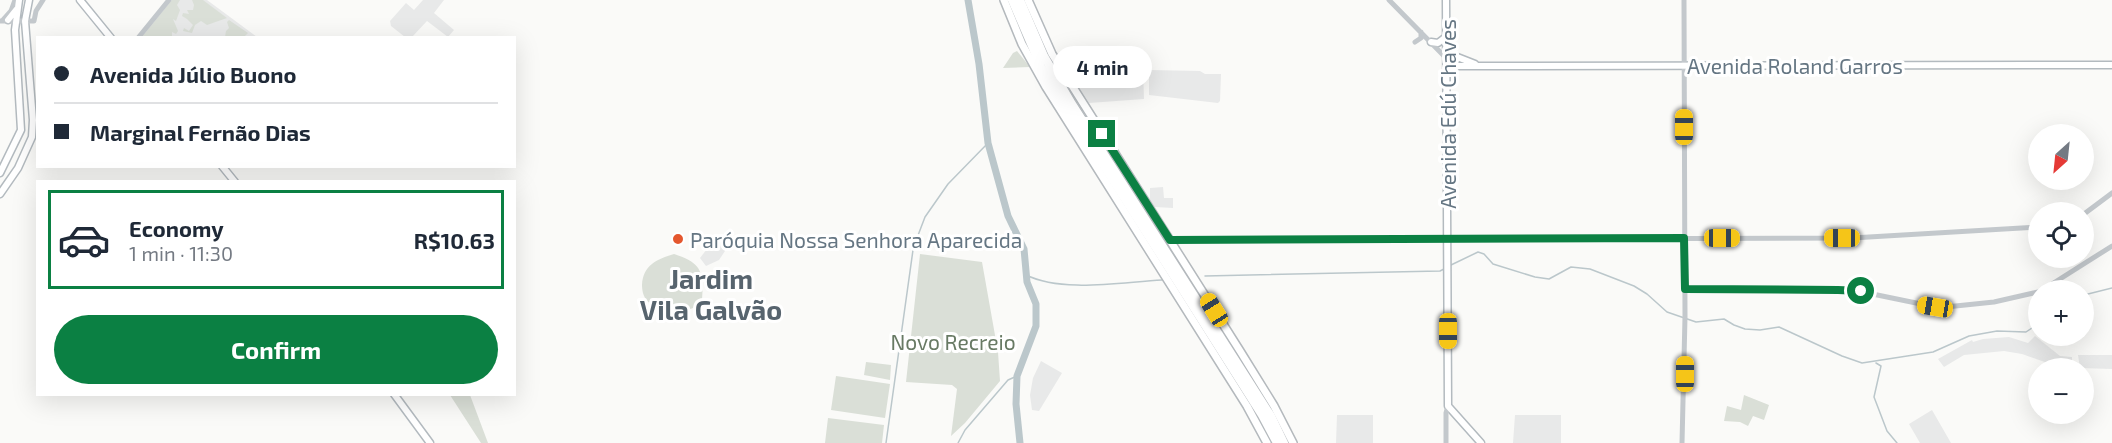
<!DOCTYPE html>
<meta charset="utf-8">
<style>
:root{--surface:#fff;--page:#f2f2f3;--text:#1f2937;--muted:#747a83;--line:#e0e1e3;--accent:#0b8043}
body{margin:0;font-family:"Exo 2",sans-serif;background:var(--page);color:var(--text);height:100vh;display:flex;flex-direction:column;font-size:22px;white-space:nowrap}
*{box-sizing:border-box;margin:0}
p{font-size:20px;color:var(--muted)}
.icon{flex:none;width:33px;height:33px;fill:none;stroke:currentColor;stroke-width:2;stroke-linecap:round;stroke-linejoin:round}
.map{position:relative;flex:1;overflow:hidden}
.side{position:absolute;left:36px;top:180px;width:480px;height:216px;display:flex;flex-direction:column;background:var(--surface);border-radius:0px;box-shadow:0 6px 24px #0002}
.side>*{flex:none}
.hud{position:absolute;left:36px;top:36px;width:480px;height:132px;border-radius:0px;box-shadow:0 6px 24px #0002;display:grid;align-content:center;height:132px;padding:0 18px;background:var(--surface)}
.needle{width:39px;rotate:207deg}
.controls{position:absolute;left:2028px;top:124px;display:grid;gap:12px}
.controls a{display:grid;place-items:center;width:66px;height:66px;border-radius:50%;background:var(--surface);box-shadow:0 6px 24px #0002;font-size:30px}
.end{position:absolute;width:27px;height:27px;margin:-14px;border:8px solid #0b8043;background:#fff;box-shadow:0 0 0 3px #fff}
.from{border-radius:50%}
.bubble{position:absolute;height:42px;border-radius:21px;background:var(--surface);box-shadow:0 6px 24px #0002;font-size:20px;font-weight:700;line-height:42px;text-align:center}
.car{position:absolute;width:18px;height:36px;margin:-18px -9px;border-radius:8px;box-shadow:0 0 4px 2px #0007;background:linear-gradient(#f5c518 24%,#345 0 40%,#f5c518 0 76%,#345 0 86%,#f5c518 0)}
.hud b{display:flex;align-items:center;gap:21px;height:57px;font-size:22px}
.hud b+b{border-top:2px solid var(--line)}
.hud i{width:15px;height:15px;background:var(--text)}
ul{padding:10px 0 0;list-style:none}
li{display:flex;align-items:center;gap:18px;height:99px;margin:0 12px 9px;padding:0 6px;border:3px solid transparent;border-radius:0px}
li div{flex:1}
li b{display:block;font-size:22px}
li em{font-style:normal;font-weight:700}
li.on{border-color:var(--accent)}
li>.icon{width:54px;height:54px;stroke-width:1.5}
.action{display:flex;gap:12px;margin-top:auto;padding:12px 18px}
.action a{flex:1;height:69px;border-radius:36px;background:var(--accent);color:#fff;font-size:24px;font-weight:700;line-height:69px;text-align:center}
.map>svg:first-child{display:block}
.built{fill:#e8e9e9}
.green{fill:#dadfd7}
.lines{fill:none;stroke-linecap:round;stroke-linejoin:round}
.stream{stroke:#bbc7cb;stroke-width:1.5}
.river{stroke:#bbc7cb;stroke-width:7}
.secondary-casing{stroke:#b3babf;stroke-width:9}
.trunk-casing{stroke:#b4b9bd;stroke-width:10}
.motorway-casing{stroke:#b4b9bd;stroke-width:10}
.tertiary{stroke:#c3c8cc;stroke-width:5}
.secondary{stroke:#fff;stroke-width:6}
.trunk{stroke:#fff;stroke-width:7}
.motorway{stroke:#fff;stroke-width:8}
.route{stroke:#0b8043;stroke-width:8}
.poi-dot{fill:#e4572e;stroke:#fff;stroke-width:2}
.labels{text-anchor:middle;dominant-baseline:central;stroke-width:6;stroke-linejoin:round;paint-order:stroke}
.street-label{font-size:21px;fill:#657683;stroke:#fff}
.poi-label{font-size:21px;fill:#657683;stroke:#fff;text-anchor:start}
.park-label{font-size:21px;fill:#687a64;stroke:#fff}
.district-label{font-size:27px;font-weight:bold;fill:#57646e;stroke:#fff}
</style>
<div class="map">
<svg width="2112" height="443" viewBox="0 0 2112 443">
<rect width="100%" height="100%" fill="#fafaf8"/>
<path class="built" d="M 172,0 L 207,0 L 257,37 L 141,38 Z
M 423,0 L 444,0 L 434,13 L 454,30 L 448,37 L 427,21 L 412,37 L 405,37 L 391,26 L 390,21 L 406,3 L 414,10 Z
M 1111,69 L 1143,70 L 1144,99 L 1089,103 L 1068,70 Z
M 1149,70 L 1200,71 L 1205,74 L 1221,74 L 1220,101 L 1218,103 L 1149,95 Z
M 1163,187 L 1164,198 L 1173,198 L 1173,208 L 1155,207 L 1150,201 L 1150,188 Z
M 717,236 L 729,245 L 719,260 L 706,266 L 700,258 Z
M 2035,336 L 2060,356 L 2072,357 L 2072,367 L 2059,367 L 2022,354 L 2004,351 L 1964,355 L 1944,367 L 1938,359 L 1972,340 L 1973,342 L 1983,339 L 2009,337 L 2028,343 Z
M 2078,355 L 2112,355 L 2112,369 L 2080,368 Z
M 1041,361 L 1062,373 L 1039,411 L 1032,410 L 1030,395 L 1033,378 Z
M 1932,410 L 1951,443 L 1920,443 L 1909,424 Z
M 1337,415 L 1373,415 L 1373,443 L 1336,443 Z
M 1515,415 L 1561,415 L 1561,443 L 1513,443 Z"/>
<path class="green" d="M 172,0 L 180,0 L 177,5 L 180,10 L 176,21 L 173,19 L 178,31 L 176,34 L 172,32 L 172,37 L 142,37 Z
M 192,0 L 203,0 L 227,18 L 207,25 L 201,21 L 195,25 L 192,33 L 183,31 L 184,28 L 189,31 L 193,25 L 187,19 L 182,16 L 183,13 L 189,14 L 187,10 L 193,10 L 194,5 Z
M 229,20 L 248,33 L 244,37 L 225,37 L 226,31 L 229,28 L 227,22 Z
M 1017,51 L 1030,67 L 1003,68 L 1013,53 Z
M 674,254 C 702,263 704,272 702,300 L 693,308 L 675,315 L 672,313 L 670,315 C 663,311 650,306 646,299 C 643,296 642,289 642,285 C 643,265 657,259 674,254 Z
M 920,254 L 982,262 L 998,352 L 1000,381 L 965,423 L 951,436 L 957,389 L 952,385 L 906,382 Z
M 866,362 L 891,365 L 890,380 L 864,375 Z
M 836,376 L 890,384 L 885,418 L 831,410 Z
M 450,395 L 470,395 L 488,443 L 481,443 Z
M 1744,395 L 1769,405 L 1764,420 L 1753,416 L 1748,426 L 1740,422 L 1724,421 L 1727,406 L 1741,410 Z
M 828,418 L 884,425 L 882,443 L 825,443 Z"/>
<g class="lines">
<path class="stream" d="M 917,238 L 925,217 L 948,184 L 988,143
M 1451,265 L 1478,252 L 1484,254 L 1493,264 L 1535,277 L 1549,279 L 1571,267 L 1590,269 L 1634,286 L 1647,294 L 1667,312 L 1696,322 L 1724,319 L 1734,325 L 1745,329 L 1760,330 L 1779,327 L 1842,356 L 1862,363 L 1933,352 L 1969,336 L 1997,331 L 2026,332 L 2038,324
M 1026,275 C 1063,293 1121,282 1162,280
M 1205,276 L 1440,271 L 1444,269
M 2084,295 L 2112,288
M 1876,363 L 1881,366 L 1874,397 L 1887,431 L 1897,443
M 886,443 L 913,250
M 958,443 L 965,430 L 1008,380 L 1017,376"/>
<path class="river" d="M 968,0 L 979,64 L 988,143 L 1008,216 L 1024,249 L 1027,282 L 1036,304 L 1036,326 L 1017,376 L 1016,404 L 1020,443"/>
<defs>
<path id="secondary" d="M 80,0 L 111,38
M 1446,0 L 1448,406 L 1481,443
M 8,20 L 16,10
M 1431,42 L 1438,43 L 1447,36
M 1447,53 L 1475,64
M 1447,66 L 2112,65
M 222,166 L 235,182
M 0,173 L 21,130 L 15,30 L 19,0
M 0,194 L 18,168 L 32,137 L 33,120 L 25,21 L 29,0
M 394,394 L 430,443"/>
<path id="trunk" d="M 1004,0 L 1022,44 L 1046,87 L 1247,406 L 1267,443
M 1028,0 L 1052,54 L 1240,351 L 1274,406 L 1293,443"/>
<path id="motorway" d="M 1012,0 L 1041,67 L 1262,415 L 1277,443
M 1020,0 L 1044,56 L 1072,104 L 1271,416 L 1284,443"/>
</defs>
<use href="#secondary" class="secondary-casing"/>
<use href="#trunk" class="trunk-casing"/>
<use href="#motorway" class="motorway-casing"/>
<path class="tertiary" d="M 1389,0 L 1447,59
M 3,20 L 11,11 L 15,0
M 0,21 L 34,21 L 36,11 L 43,0
M 138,38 L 169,0
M 1415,42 L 1421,38 L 1421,32
M 2084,214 L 2112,193
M 1169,240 L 1852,238 L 2038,227
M 1685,289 L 1853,290 L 1921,304 L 1946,307 L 1994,302 L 2038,292
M 2041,291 L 2112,246
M 1446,443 L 1446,413 L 1448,406
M 1682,443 L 1685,317 L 1684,0"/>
<use href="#secondary" class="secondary"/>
<use href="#trunk" class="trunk"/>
<use href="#motorway" class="motorway"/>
</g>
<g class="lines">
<path class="route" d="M 1102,134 L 1170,240 L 1684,238 L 1685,289 L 1838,290 L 1861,291"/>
</g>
<circle class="poi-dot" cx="678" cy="239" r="6"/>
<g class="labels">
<g class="street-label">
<text x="1795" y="65">Avenida Roland Garros</text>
<text transform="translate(1447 114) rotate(-90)">Avenida Edú Chaves</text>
</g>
<g class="poi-label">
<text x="690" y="239">Paróquia Nossa Senhora Aparecida</text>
</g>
<g class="park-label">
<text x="953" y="341">Novo Recreio</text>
</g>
<g class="district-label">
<text x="711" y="278">Jardim<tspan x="711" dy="31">Vila Galvão</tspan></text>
</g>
</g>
</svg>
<div class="controls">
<a><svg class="needle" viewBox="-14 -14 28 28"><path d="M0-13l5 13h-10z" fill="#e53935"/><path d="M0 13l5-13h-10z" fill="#747a83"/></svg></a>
<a><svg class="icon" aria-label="locate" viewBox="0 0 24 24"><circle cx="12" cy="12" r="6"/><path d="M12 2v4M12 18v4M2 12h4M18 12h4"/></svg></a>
<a>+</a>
<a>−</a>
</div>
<i class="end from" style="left:1861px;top:291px"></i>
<i class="end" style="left:1102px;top:134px"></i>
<div class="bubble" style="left:1053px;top:46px;width:99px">4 min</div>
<i class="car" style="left:1684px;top:127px;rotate:0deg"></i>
<i class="car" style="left:1722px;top:238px;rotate:90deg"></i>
<i class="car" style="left:1842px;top:238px;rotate:270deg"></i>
<i class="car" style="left:1935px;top:307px;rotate:279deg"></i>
<i class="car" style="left:1214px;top:310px;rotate:328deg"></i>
<i class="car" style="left:1448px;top:331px;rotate:180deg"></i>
<i class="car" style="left:1685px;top:374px;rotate:0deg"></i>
<div class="hud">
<b><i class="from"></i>Avenida Júlio Buono</b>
<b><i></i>Marginal Fernão Dias</b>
</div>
<section class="side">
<ul>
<li class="on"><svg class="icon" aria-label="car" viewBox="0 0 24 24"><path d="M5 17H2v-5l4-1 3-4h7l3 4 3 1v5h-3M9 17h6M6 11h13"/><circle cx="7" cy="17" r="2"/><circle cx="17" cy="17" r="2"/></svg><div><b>Economy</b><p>1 min · 11:30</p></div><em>R$10.63</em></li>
</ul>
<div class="action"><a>Confirm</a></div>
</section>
</div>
